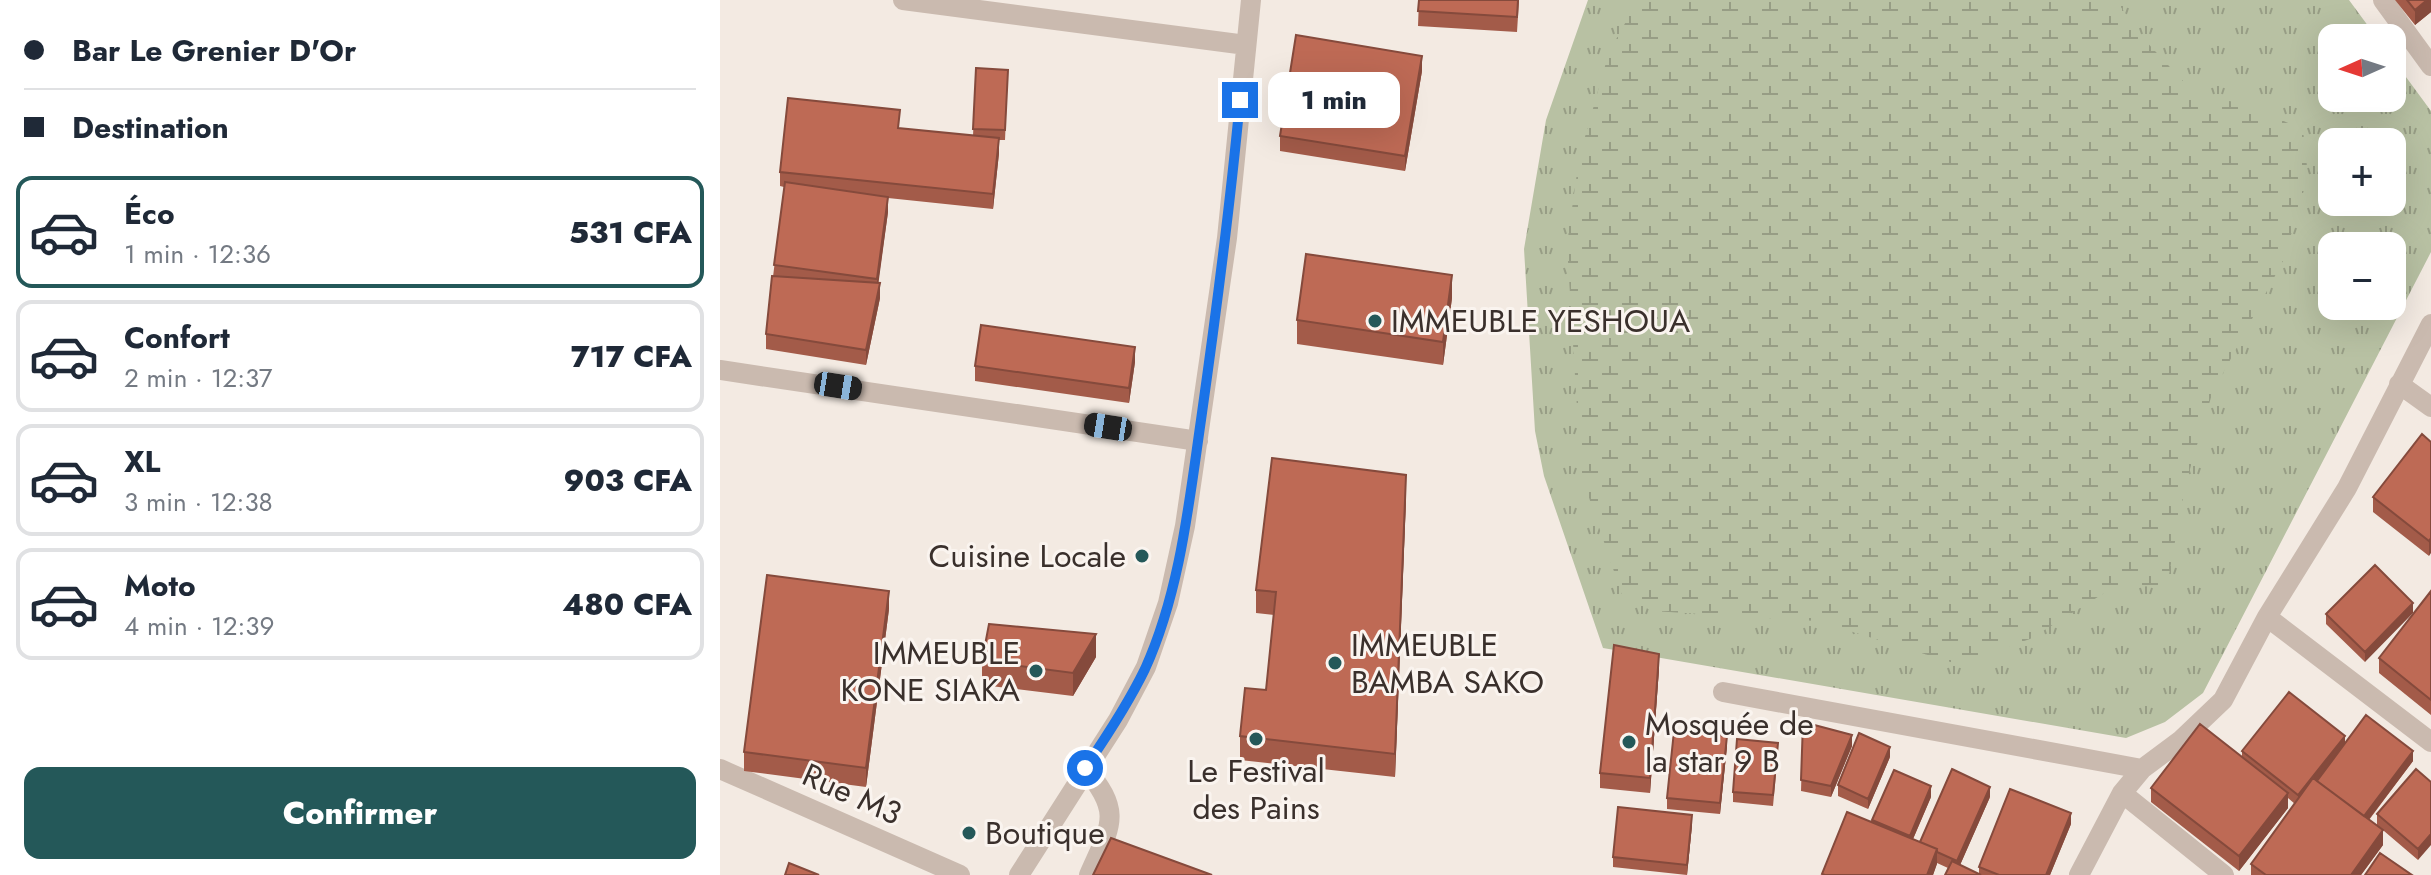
<!DOCTYPE html>
<html lang="fr">
<meta charset="utf-8">
<style>
:root{--surface:#fff;--page:#f2f2f3;--text:#1f2937;--muted:#747a83;--line:#e0e1e3;--accent:#245859}
body{margin:0;font-family:Jost,sans-serif;background:var(--page);color:var(--text);height:100vh;display:flex;flex-direction:column;font-size:30px;white-space:nowrap}
*{box-sizing:border-box;margin:0}
p{font-size:26px;color:var(--muted)}
.icon{flex:none;width:44px;height:44px;fill:none;stroke:currentColor;stroke-width:2;stroke-linecap:round;stroke-linejoin:round}
.map{position:relative;flex:1;overflow:hidden}
.sheet{display:flex;flex-direction:column;background:var(--surface);width:720px}
.sheet>*{flex:none}
.hud{display:grid;align-content:center;height:176px;padding:0 24px;background:var(--surface)}
.needle{width:52px;rotate:267deg}
.buttons{position:absolute;left:1598px;top:24px;display:grid;gap:16px}
.buttons a{display:grid;place-items:center;width:88px;height:88px;border-radius:16px;background:var(--surface);box-shadow:0 8px 32px #0002;font-size:40px}
.end{position:absolute;width:36px;height:36px;margin:-18px;border:10px solid #1a73e8;background:#fff;box-shadow:0 0 0 4px #fff}
.from{border-radius:50%}
.bubble{position:absolute;height:56px;border-radius:16px;background:var(--surface);box-shadow:0 8px 32px #0002;font-size:26px;font-weight:800;line-height:56px;text-align:center}
.car{position:absolute;width:24px;height:48px;margin:-24px -12px;border-radius:10px;box-shadow:0 0 6px 2px #0007;background:linear-gradient(#222 24%,#8ab4d8 0 40%,#222 0 76%,#8ab4d8 0 86%,#222 0)}
.hud b{display:flex;align-items:center;gap:28px;height:76px;font-size:30px}
.hud b+b{border-top:2px solid var(--line)}
.hud i{width:20px;height:20px;background:var(--text)}
ul{padding:0;list-style:none}
li{display:flex;align-items:center;gap:24px;height:112px;margin:0 16px 12px;padding:0 8px;border:4px solid var(--line);border-radius:16px}
li div{flex:1}
li b{display:block;font-size:30px}
li em{font-style:normal;font-weight:800}
li.active{border-color:var(--accent)}
li>.icon{width:72px;height:72px;stroke-width:1.5}
.cta{display:flex;gap:16px;margin-top:auto;padding:16px 24px}
.cta a{flex:1;height:92px;border-radius:16px;background:var(--accent);color:#fff;font-size:32px;font-weight:800;line-height:92px;text-align:center}
main{display:flex;flex:1;min-height:0}
.map>svg:first-child{display:block}
.grass{fill:url(#grass-tufts);fill-rule:evenodd}
.wetland{fill:url(#wetland-marsh)}
.lines{fill:none;stroke-linecap:round;stroke-linejoin:round}
.minor{stroke:#cabaaf;stroke-width:20}
.wall{fill:#a35b49}
.shaded-wall{fill:#854a3c}
.building{fill:#be6a55;stroke:#854a3c;stroke-width:2}
.route{stroke:#1a73e8;stroke-width:10}
.poi-dot{fill:#245859;stroke:#faf4ef;stroke-width:3}
.labels{text-anchor:middle;dominant-baseline:central;stroke-width:6;stroke-linejoin:round;paint-order:stroke}
.poi-label{font-size:32px;fill:#3a302c;stroke:#faf4ef;text-anchor:start}
.street-label{font-size:32px;fill:#3a302c;stroke:#faf4ef}
</style>
<main>
<section class="sheet">
<div class="hud">
<b><i class="from"></i>Bar Le Grenier D'Or</b>
<b><i></i>Destination</b>
</div>
<ul>
<li class="active"><svg class="icon" aria-label="car" viewBox="0 0 24 24"><path d="M5 17H2v-5l4-1 3-4h7l3 4 3 1v5h-3M9 17h6M6 11h13"/><circle cx="7" cy="17" r="2"/><circle cx="17" cy="17" r="2"/></svg><div><b>Éco</b><p>1 min · 12:36</p></div><em>531 CFA</em></li>
<li><svg class="icon" aria-label="car" viewBox="0 0 24 24"><path d="M5 17H2v-5l4-1 3-4h7l3 4 3 1v5h-3M9 17h6M6 11h13"/><circle cx="7" cy="17" r="2"/><circle cx="17" cy="17" r="2"/></svg><div><b>Confort</b><p>2 min · 12:37</p></div><em>717 CFA</em></li>
<li><svg class="icon" aria-label="car" viewBox="0 0 24 24"><path d="M5 17H2v-5l4-1 3-4h7l3 4 3 1v5h-3M9 17h6M6 11h13"/><circle cx="7" cy="17" r="2"/><circle cx="17" cy="17" r="2"/></svg><div><b>XL</b><p>3 min · 12:38</p></div><em>903 CFA</em></li>
<li><svg class="icon" aria-label="car" viewBox="0 0 24 24"><path d="M5 17H2v-5l4-1 3-4h7l3 4 3 1v5h-3M9 17h6M6 11h13"/><circle cx="7" cy="17" r="2"/><circle cx="17" cy="17" r="2"/></svg><div><b>Moto</b><p>4 min · 12:39</p></div><em>480 CFA</em></li>
</ul>
<div class="cta"><a>Confirmer</a></div>
</section>
<div class="map">
<svg width="1711" height="875" viewBox="0 0 1711 875">
<defs>
<pattern id="grass-tufts" width="24" height="20" patternUnits="userSpaceOnUse" patternTransform="scale(2)"><rect width="24" height="20" fill="#b8c1a3"/><path d="M3 7l-1-3M5 7V3M7 7l1-3M15 17l-1-3M17 17v-4M19 17l1-3" fill="none" stroke="#979d85"/></pattern>
<pattern id="wetland-marsh" width="20" height="14" patternUnits="userSpaceOnUse" patternTransform="scale(2)"><rect width="20" height="14" fill="#b8c1a3"/><path d="M1 5h8M5 5V1M11 12h8M15 12V8" fill="none" stroke="#979d85"/></pattern>
</defs>
<rect width="100%" height="100%" fill="#f3eae2"/>
<path class="grass" d="M 868,0 L 1629,0 L 1657,38 L 1612,38 L 1612,98 L 1672,98 L 1672,58 L 1711,111 L 1711,252 L 1483,693 L 1445,722 L 1406,738 L 883,648 L 824,476 L 815,431 L 804,249 L 826,120 ZM 1612,142 L 1672,142 L 1672,202 L 1612,202 ZM 1612,246 L 1672,246 L 1672,306 L 1612,306 Z"/>
<path class="wetland" d="M 918,0 L 1396,0 L 1421,36 L 1477,96 L 1528,104 L 1583,130 L 1588,176 L 1564,259 L 1492,394 L 1465,486 L 1447,586 L 1394,587 L 1310,639 L 1237,664 L 1097,621 L 932,611 L 902,595 L 861,474 L 847,245 L 859,158 L 889,52 Z"/>
<g class="lines">
<path class="minor" d="M 183,0 L 526,45
M 1663,0 L 1711,66
M 0,370 L 478,441
M 1679,384 L 1711,407
M 1547,617 L 1711,742
M 1003,692 L 1422,769
M 365,768 C 403,813 391,825 369,875
M 0,769 L 240,875
M 1402,793 L 1504,875
M 299,875 L 398,720 L 426,667 L 448,603 L 465,526 L 507,238 L 531,0
M 1359,875 L 1402,793 L 1422,769 L 1461,740 L 1503,700 L 1547,617 L 1627,488 L 1711,324"/>
</g>
<path class="wall" d="M 699,0 L 799,0 L 797,32 L 698,26 Z
M 1675,0 L 1711,0 L 1711,12 L 1695,25 Z
M 256,68 L 288,70 L 285,140 L 279,140 L 279,153 L 273,209 L 168,198 L 168,212 L 158,283 L 160,298 L 146,365 L 46,349 L 46,334 L 64,187 L 60,186 L 60,172 L 179,128 L 253,136 Z
M 702,71 L 685,171 L 560,151 L 560,136 Z
M 732,298 L 723,365 L 577,344 L 577,320 Z
M 415,362 L 409,403 L 255,381 L 255,366 Z
M 1711,442 L 1709,556 L 1653,512 L 1653,497 Z
M 686,498 L 675,777 L 520,760 L 520,736 L 546,690 L 554,615 L 536,613 L 536,590 Z
M 1655,565 L 1645,662 L 1606,624 L 1606,614 Z
M 1711,591 L 1711,715 L 1659,673 L 1659,658 Z
M 169,609 L 146,787 L 24,771 L 24,752 Z
M 376,657 L 353,696 L 262,685 L 262,661 Z
M 939,669 L 930,793 L 880,788 L 880,773 Z
M 1083,722 L 1132,746 L 1111,797 L 1081,791 Z
M 1625,743 L 1693,761 L 1649,820 L 1663,845 L 1641,875 L 1531,875 L 1531,864 L 1575,804 L 1568,798 L 1568,808 L 1519,871 L 1431,802 L 1431,788 L 1522,758 L 1522,751 Z
M 1007,746 L 1000,814 L 947,809 L 947,798 Z
M 1058,753 L 1053,806 L 1013,802 L 1013,792 Z
M 1170,757 L 1148,809 L 1118,796 L 1118,785 Z
M 1711,782 L 1698,860 L 1657,825 L 1657,814 Z
M 1211,797 L 1193,839 L 1200,842 L 1270,797 L 1240,865 L 1259,874 L 1259,867 L 1351,824 L 1330,875 L 1225,875 L 1228,868 L 1217,863 L 1213,875 L 1102,875 L 1152,822 L 1152,820 Z
M 972,825 L 967,875 L 893,867 L 893,857 Z"/>
<path class="shaded-wall" d="M 1707,0 L 1711,0 L 1711,12 L 1695,25 L 1695,10 Z
M 702,56 L 702,71 L 685,171 L 685,156 Z
M 279,138 L 279,153 L 273,209 L 273,194 Z
M 168,197 L 168,212 L 157,294 L 157,279 Z
M 732,275 L 732,298 L 723,365 L 723,342 Z
M 160,283 L 160,298 L 146,365 L 146,350 Z
M 415,347 L 415,362 L 409,403 L 409,388 Z
M 686,475 L 686,498 L 675,777 L 675,754 Z
M 1711,538 L 1711,553 L 1709,556 L 1709,541 Z
M 169,591 L 169,609 L 146,787 L 146,768 Z
M 1693,603 L 1693,613 L 1645,662 L 1645,652 Z
M 376,634 L 376,657 L 353,696 L 353,673 Z
M 939,654 L 939,669 L 930,793 L 930,778 Z
M 1132,735 L 1132,746 L 1111,797 L 1111,786 Z
M 1007,736 L 1007,746 L 1000,814 L 1000,803 Z
M 1625,736 L 1625,746 L 1578,806 L 1578,795 Z
M 1170,747 L 1170,757 L 1148,809 L 1148,799 Z
M 1693,751 L 1693,761 L 1643,827 L 1643,817 Z
M 1211,786 L 1211,797 L 1190,846 L 1190,836 Z
M 1270,787 L 1270,797 L 1237,872 L 1237,861 Z
M 1568,793 L 1568,808 L 1519,871 L 1519,856 Z
M 1351,813 L 1351,824 L 1330,875 L 1326,875 Z
M 972,815 L 972,825 L 967,875 L 967,865 Z
M 1663,830 L 1663,845 L 1641,875 L 1631,875 Z
M 1711,834 L 1711,845 L 1698,860 L 1698,849 Z
M 1217,849 L 1217,864 L 1213,875 L 1207,875 Z"/>
<path class="building" d="M 699,0 L 798,0 L 797,17 L 698,11 Z
M 1687,0 L 1707,0 L 1695,10 Z
M 576,35 L 702,56 L 685,156 L 560,136 Z
M 256,68 L 288,70 L 285,130 L 253,129 Z
M 68,98 L 180,110 L 178,128 L 279,138 L 273,194 L 60,172 Z
M 65,182 L 168,197 L 157,279 L 54,265 Z
M 586,254 L 732,275 L 723,342 L 577,320 Z
M 52,276 L 160,283 L 146,350 L 46,334 Z
M 261,325 L 415,347 L 409,388 L 255,366 Z
M 1702,434 L 1711,442 L 1711,538 L 1709,541 L 1653,497 Z
M 552,458 L 686,475 L 675,754 L 520,736 L 525,688 L 546,690 L 556,592 L 536,590 Z
M 1655,565 L 1693,603 L 1645,652 L 1606,614 Z
M 47,575 L 169,591 L 146,768 L 24,752 Z
M 1711,591 L 1711,700 L 1659,658 Z
M 269,624 L 376,634 L 353,673 L 262,661 Z
M 894,645 L 939,654 L 930,778 L 880,773 Z
M 1569,692 L 1625,736 L 1578,795 L 1522,751 Z
M 1646,715 L 1693,751 L 1644,816 L 1597,781 Z
M 1083,722 L 1132,735 L 1111,786 L 1081,780 Z
M 1480,724 L 1568,793 L 1519,856 L 1431,788 Z
M 954,731 L 1007,736 L 1000,803 L 947,798 Z
M 1139,733 L 1170,747 L 1148,799 L 1118,785 Z
M 1017,739 L 1058,743 L 1053,795 L 1013,792 Z
M 1232,769 L 1270,787 L 1237,861 L 1217,852 L 1217,849 L 1200,842 Z
M 1696,769 L 1711,782 L 1711,834 L 1698,849 L 1657,814 Z
M 1174,770 L 1211,786 L 1190,836 L 1152,820 Z
M 1593,778 L 1663,830 L 1631,875 L 1546,875 L 1531,864 Z
M 1290,789 L 1351,813 L 1326,875 L 1279,875 L 1259,867 Z
M 898,807 L 972,815 L 967,865 L 893,857 Z
M 1127,812 L 1217,849 L 1207,875 L 1105,875 L 1102,874 Z
M 391,838 L 492,875 L 373,875 Z
M 1660,853 L 1692,875 L 1645,875 Z
M 1232,861 L 1261,875 L 1225,875 Z
M 69,863 L 99,875 L 65,875 Z"/>
<g class="lines">
<path class="route" d="M 365,768 C 387,736 408,704 425,669 C 460,592 469,503 481,420 C 496,314 510,207 520,100"/>
</g>
<g class="poi-dot">
<circle cx="655" cy="321" r="8"/>
<circle cx="422" cy="556" r="8"/>
<circle cx="615" cy="663" r="8"/>
<circle cx="316" cy="671" r="8"/>
<circle cx="536" cy="739" r="8"/>
<circle cx="909" cy="742" r="8"/>
<circle cx="249" cy="833" r="8"/>
</g>
<g class="labels">
<g class="poi-label">
<text x="671" y="321">IMMEUBLE YESHOUA</text>
<text x="406" y="556" text-anchor="end">Cuisine Locale</text>
<text x="631" y="645">IMMEUBLE<tspan x="631" dy="37">BAMBA SAKO</tspan></text>
<text x="300" y="653" text-anchor="end">IMMEUBLE<tspan x="300" dy="37">KONE SIAKA</tspan></text>
<text x="925" y="724">Mosquée de<tspan x="925" dy="37">la star 9 B</tspan></text>
<text x="536" y="771" text-anchor="middle">Le Festival<tspan x="536" dy="37">des Pains</tspan></text>
<text x="265" y="833">Boutique</text>
</g>
<g class="street-label">
<text transform="translate(132 794) rotate(24)">Rue M3</text>
</g>
</g>
</svg>
<div class="buttons">
<a><svg class="needle" viewBox="-14 -14 28 28"><path d="M0-13l5 13h-10z" fill="#e53935"/><path d="M0 13l5-13h-10z" fill="#747a83"/></svg></a>
<a>+</a>
<a>−</a>
</div>
<i class="end from" style="left:365px;top:768px"></i>
<i class="end" style="left:520px;top:100px"></i>
<div class="bubble" style="left:548px;top:72px;width:132px">1 min</div>
<i class="car" style="left:118px;top:386px;rotate:99deg"></i>
<i class="car" style="left:388px;top:427px;rotate:279deg"></i>
</div>
</main>
